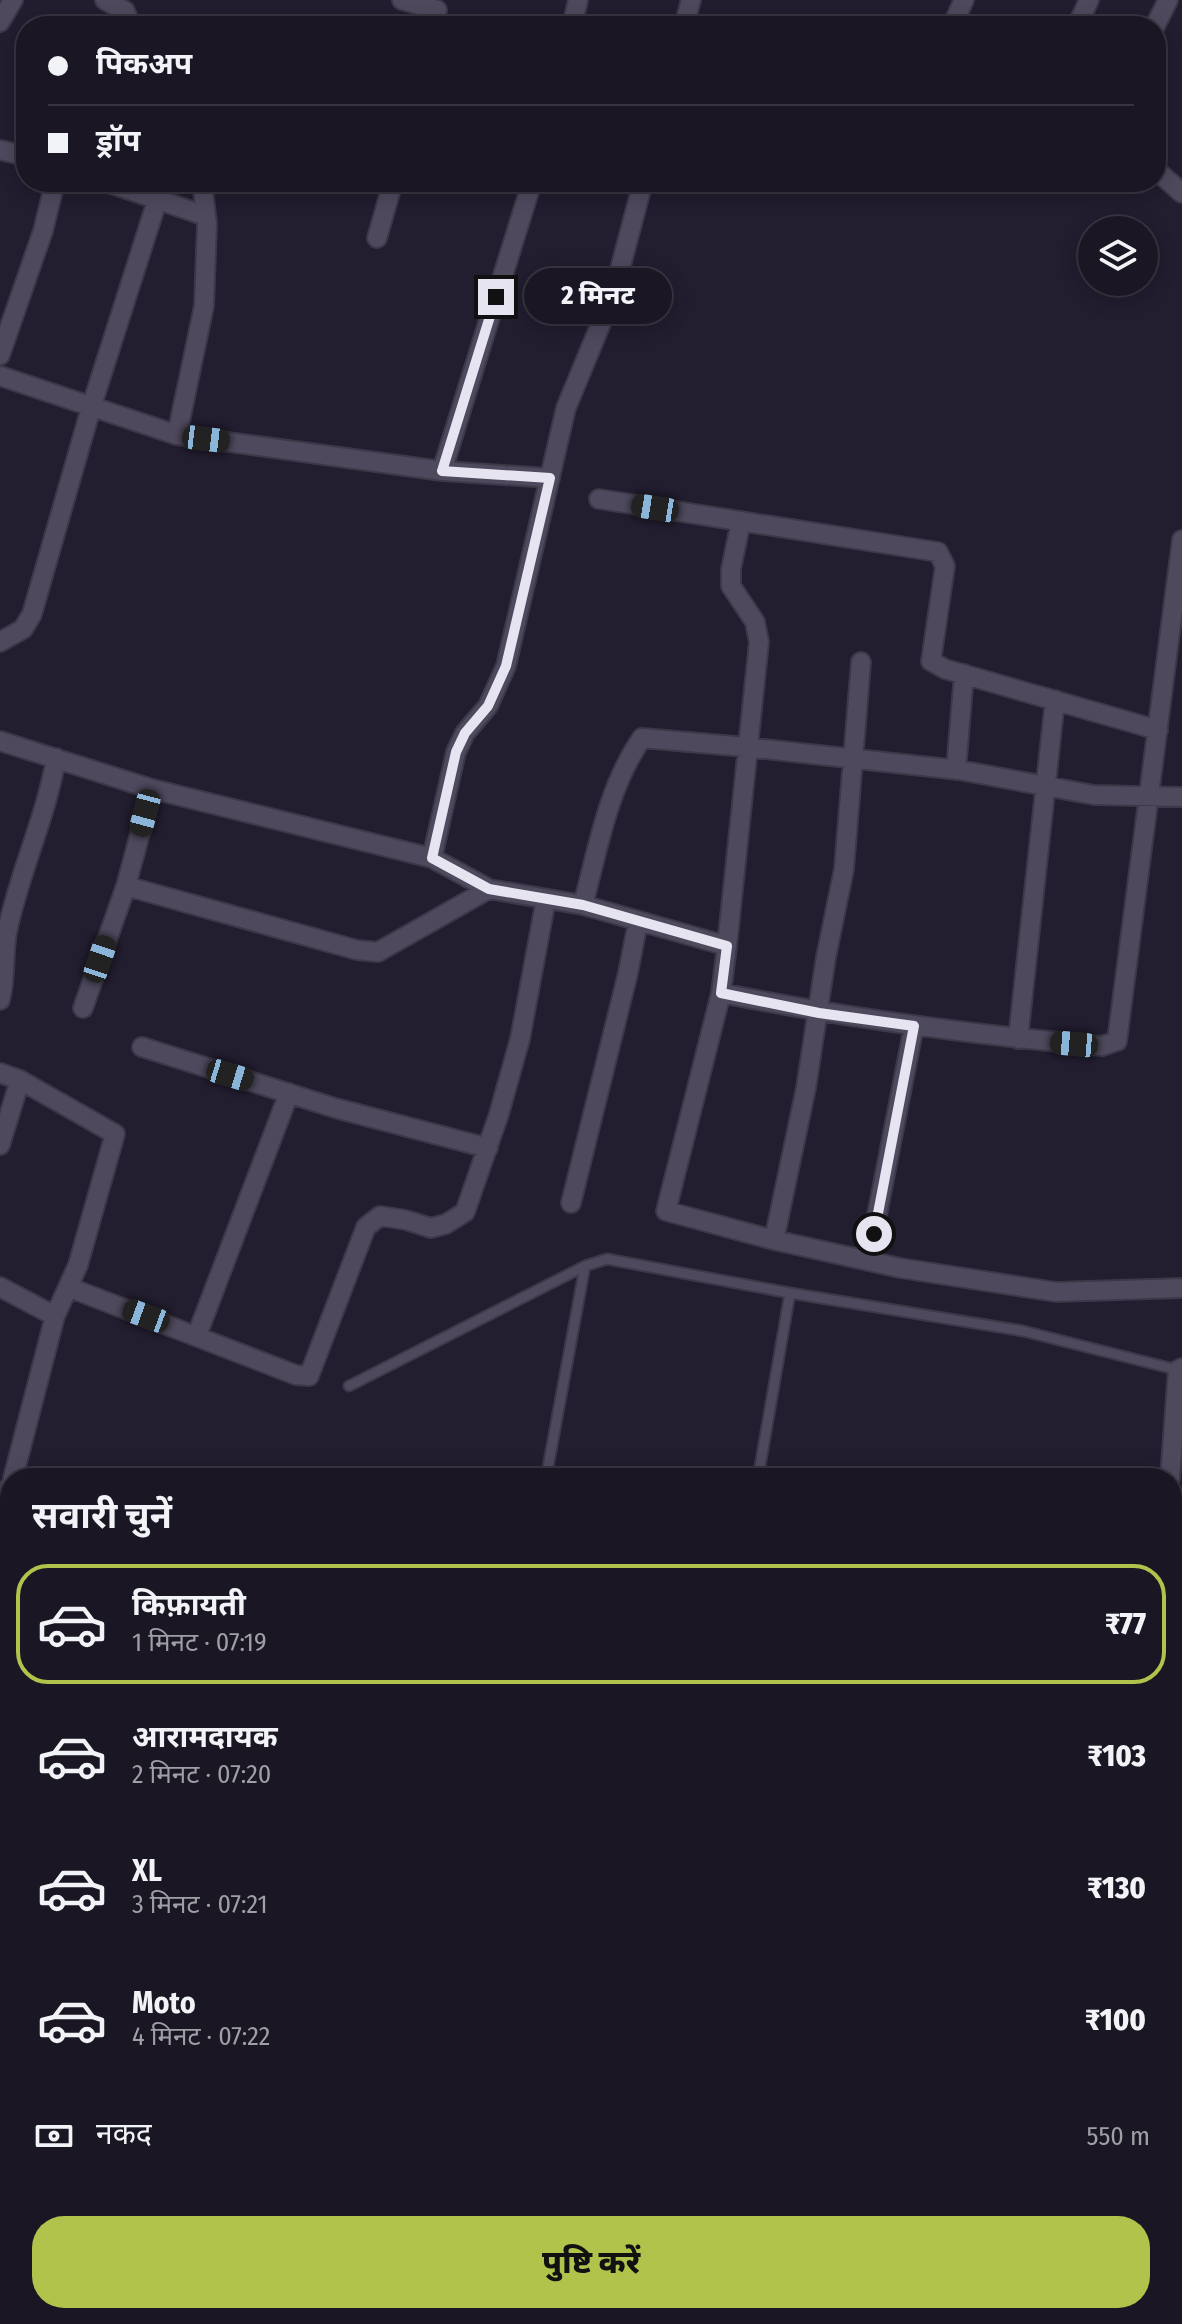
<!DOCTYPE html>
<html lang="hi">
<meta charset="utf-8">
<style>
:root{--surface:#1a1623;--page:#231f2b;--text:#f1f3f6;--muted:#9f9fa6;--line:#383541;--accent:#b2c34c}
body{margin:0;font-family:"Fira Sans Condensed","Noto Sans Devanagari",sans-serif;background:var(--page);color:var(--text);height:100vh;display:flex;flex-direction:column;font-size:30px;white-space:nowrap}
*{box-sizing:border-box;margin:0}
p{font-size:26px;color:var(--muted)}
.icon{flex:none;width:44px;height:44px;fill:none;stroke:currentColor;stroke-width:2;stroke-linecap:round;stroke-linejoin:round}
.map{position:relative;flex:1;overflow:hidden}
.details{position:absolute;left:0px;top:1468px;width:1182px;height:856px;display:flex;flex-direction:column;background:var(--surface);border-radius:32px 32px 0 0;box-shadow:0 4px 20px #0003,0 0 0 2px var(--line)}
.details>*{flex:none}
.banner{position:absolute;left:16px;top:16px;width:1150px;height:176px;border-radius:32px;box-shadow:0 4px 20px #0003,0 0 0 2px var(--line);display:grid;align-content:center;height:176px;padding:0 32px;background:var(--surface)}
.buttons{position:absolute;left:1078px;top:216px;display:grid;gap:16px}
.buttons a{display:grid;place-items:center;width:80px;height:80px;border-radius:50%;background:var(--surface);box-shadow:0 4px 20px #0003,0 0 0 2px var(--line);font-size:40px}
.end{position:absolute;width:36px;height:36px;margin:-18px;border:10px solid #e7e4f1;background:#111;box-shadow:0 0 0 4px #111}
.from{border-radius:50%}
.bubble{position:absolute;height:56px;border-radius:28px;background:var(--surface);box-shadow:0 4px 20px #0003,0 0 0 2px var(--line);font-size:26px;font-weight:800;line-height:56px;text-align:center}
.car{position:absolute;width:24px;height:48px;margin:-24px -12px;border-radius:10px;box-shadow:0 0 6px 2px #0007;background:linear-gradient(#222 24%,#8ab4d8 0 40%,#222 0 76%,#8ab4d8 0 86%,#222 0)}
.banner b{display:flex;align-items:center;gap:28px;height:76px;font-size:30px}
.banner b+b{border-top:2px solid var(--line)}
.banner i{width:20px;height:20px;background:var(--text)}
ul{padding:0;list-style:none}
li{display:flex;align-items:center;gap:24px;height:120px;margin:0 16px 12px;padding:0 16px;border:4px solid transparent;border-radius:32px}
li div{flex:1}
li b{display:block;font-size:30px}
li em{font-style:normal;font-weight:800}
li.current{border-color:var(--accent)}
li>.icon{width:72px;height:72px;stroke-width:1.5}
h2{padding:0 32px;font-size:36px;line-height:96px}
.pay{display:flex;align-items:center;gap:20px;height:88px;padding:0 32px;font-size:30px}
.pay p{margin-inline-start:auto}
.button{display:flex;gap:16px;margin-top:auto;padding:16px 32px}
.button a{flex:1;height:92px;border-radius:32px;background:var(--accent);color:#111;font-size:32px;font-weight:800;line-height:92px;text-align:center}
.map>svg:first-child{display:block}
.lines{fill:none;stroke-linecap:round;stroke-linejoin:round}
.service-casing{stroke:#3c3847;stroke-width:13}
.minor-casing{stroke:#3c3847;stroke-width:22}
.service{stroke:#4f495e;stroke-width:9}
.minor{stroke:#4f495e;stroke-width:18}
.route{stroke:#e7e4f1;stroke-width:10}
</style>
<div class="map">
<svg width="1182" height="2324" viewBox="0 0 1182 2324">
<rect width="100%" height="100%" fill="#221d2f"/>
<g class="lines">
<defs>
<path id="service" d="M 349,1386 L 585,1266 L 607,1259 L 790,1293
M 546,1478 L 585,1266
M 758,1478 L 790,1293 L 1023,1331 L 1178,1370
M 653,2324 L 653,2314"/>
<path id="minor" d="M 105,0 L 125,11 L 131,26
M 402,0 L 437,10
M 0,22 L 13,0
M 572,26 L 578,0
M 684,26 L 691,0
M 952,26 L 964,0
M 1077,26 L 1089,0
M 1155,26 L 1168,0
M 0,150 L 26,156
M 1156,170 L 1182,193
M 106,182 L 206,216
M 377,238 L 393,182
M 0,355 L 43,231 L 55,182
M 0,376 L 177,435 L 442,471 L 550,478
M 177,435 L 204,306 L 207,224 L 202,182
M 442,471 L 532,182
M 599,499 L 938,552 L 945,566 L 931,661 L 945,669 L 1158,730
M 741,521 L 731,569 L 731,586 L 755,622 L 759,642 L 727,946 L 721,993 L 666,1211 L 774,1240 L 900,1268 L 1056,1292 L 1182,1288
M 0,642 L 23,629 L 32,614 L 91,408 L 157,201
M 0,741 L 152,789 L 432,858 L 489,889 L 583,905 L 727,946
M 956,770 L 964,674
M 432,858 L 456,752 L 465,733 L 488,706 L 506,666 L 566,408 L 614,292 L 643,182
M 126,886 L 357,950 L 378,952 L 489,889
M 583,905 C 598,848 608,787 642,738 L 746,747 L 959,770 L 1094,795 L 1182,797
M 721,993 C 847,1018 974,1035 1102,1046 L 1117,1041 L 1182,540
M 0,1000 C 6,978 3,955 7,932 C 19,873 46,818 56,758
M 83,1008 L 126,886 L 152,789
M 1018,1039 L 1055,700
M 142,1047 L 335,1108 L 488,1148
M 0,1073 L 20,1080 L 115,1134 L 78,1265 L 55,1316 L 13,1478
M 0,1145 L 20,1080
M 571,1203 L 628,973 L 638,922
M 774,1240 L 806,1088 L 826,957 L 844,869 L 861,662
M 868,1261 L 914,1026
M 0,1287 L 55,1316
M 68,1287 L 296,1375 L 309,1376 L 366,1227 L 380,1216 L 406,1220 L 431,1228 L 446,1224 L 465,1212 L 499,1114 L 520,1039 L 546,899
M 197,1335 L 289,1093
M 1170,1478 L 1178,1370 L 1182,1368
M 0,1510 L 10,1486
M 0,1735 L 1,1732 L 10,1739
M 1172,1896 L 1182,1827
M 1172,1931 L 1182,1972
M 1172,1992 L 1182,1980
M 1172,2262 L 1182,2263
M 1161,2314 L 1182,2321
M 1110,2324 L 1111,2314"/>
</defs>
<use href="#service" class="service-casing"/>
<use href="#minor" class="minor-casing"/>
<use href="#service" class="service"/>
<use href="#minor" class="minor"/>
</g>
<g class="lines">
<path class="route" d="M 496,297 L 442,471 L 550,478 L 506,666 L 488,706 L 465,733 L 456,752 L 432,858 L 489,889 L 583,905 L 727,946 L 721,993 L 819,1013 L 914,1026 L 874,1234"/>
</g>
</svg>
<div class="buttons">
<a><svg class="icon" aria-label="layers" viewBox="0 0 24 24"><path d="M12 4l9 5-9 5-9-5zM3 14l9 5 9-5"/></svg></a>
</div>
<i class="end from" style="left:874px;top:1234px"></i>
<i class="end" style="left:496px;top:297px"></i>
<div class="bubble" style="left:524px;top:268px;width:148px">2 मिनट</div>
<i class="car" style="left:206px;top:439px;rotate:97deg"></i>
<i class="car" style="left:655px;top:508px;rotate:279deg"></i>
<i class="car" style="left:145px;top:813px;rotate:195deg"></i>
<i class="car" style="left:100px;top:959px;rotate:19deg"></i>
<i class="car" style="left:1074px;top:1044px;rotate:275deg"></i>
<i class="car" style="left:230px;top:1075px;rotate:107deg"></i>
<i class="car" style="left:146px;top:1316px;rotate:290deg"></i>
<div class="banner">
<b><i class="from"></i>पिकअप</b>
<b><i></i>ड्रॉप</b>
</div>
<section class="details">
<h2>सवारी चुनें</h2>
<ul>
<li class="current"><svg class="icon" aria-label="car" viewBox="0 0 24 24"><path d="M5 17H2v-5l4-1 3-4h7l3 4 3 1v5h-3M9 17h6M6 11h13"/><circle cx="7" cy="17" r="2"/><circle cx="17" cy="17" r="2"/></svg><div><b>किफ़ायती</b><p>1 मिनट · 07:19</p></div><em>₹77</em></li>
<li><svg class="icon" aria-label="car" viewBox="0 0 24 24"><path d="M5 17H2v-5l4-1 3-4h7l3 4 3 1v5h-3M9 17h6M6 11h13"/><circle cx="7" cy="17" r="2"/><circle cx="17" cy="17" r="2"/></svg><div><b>आरामदायक</b><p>2 मिनट · 07:20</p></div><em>₹103</em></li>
<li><svg class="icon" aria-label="car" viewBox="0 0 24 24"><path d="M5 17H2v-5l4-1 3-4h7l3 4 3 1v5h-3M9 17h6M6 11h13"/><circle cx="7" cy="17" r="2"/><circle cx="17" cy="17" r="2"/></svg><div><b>XL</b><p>3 मिनट · 07:21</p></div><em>₹130</em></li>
<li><svg class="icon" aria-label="car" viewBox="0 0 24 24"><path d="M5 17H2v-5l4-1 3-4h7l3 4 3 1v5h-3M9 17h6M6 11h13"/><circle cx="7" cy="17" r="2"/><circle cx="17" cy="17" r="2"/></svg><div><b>Moto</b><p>4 मिनट · 07:22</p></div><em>₹100</em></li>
</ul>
<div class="pay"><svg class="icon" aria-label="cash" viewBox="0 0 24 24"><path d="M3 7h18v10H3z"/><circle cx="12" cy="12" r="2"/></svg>नकद<p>550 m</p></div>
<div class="button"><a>पुष्टि करें</a></div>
</section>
</div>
